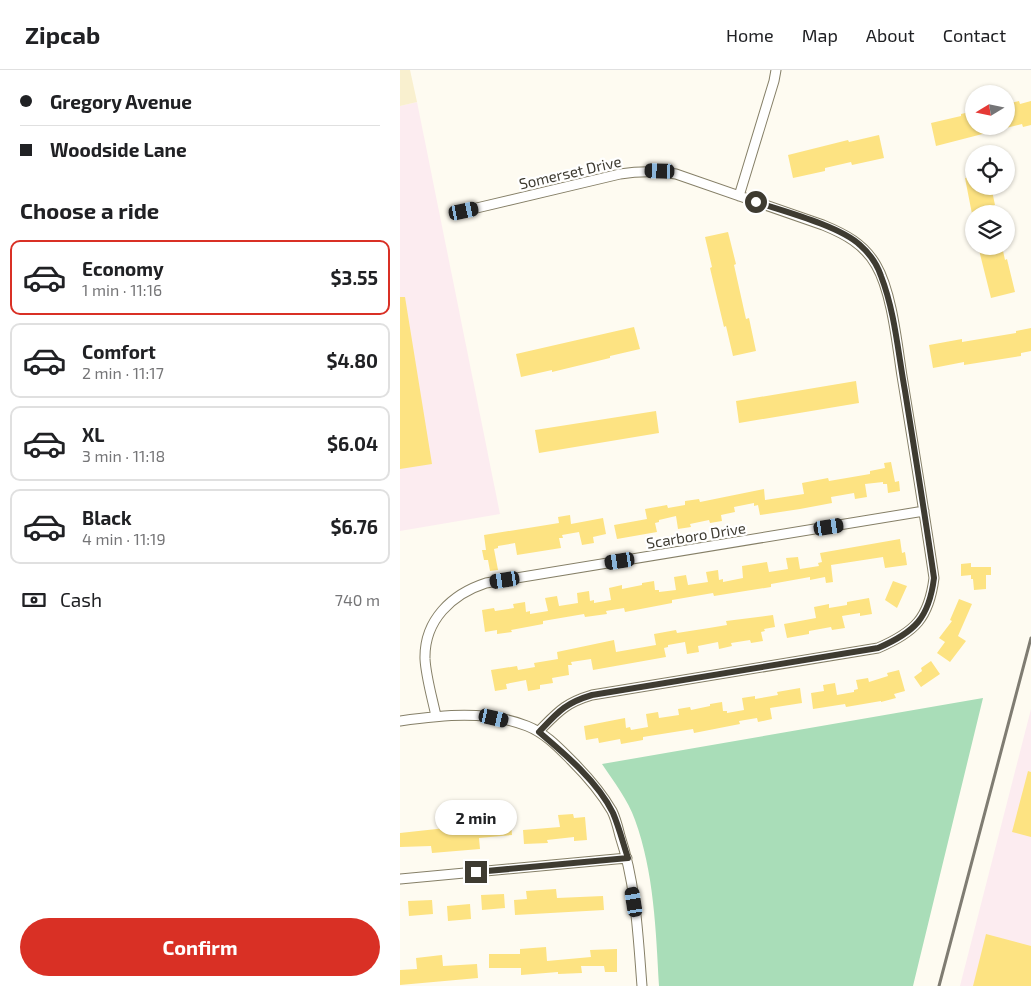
<!DOCTYPE html>
<meta charset="utf-8">
<style>
:root{--surface:#fff;--page:#f2f2f2;--text:#202124;--muted:#757577;--line:#e0e0e0;--accent:#d93025}
body{margin:0;font-family:"Exo 2",sans-serif;background:var(--page);color:var(--text);height:100vh;display:flex;flex-direction:column;font-size:19px;white-space:nowrap}
*{box-sizing:border-box;margin:0}
p{font-size:16px;color:var(--muted)}
.icon{flex:none;width:28px;height:28px;fill:none;stroke:currentColor;stroke-width:2;stroke-linecap:round;stroke-linejoin:round}
.map{position:relative;flex:1;overflow:hidden}
.side{display:flex;flex-direction:column;background:var(--surface);width:400px}
.side>*{flex:none}
.banner{display:grid;align-content:center;height:110px;padding:0 20px;background:var(--surface)}
.needle{width:32px;rotate:260deg}
.tools{position:absolute;left:565px;top:15px;display:grid;gap:10px}
.tools a{display:grid;place-items:center;width:50px;height:50px;border-radius:50%;background:var(--surface);box-shadow:0 1px 4px #0004;font-size:25px}
.end{position:absolute;width:22px;height:22px;margin:-11px;border:6px solid #3e3b31;background:#fff;box-shadow:0 0 0 2px #fff}
.from{border-radius:50%}
.bubble{position:absolute;height:35px;border-radius:18px;background:var(--surface);box-shadow:0 1px 4px #0004;font-size:16px;font-weight:700;line-height:35px;text-align:center}
.car{position:absolute;width:15px;height:30px;margin:-15px -8px;border-radius:6px;box-shadow:0 0 4px 1px #0007;background:linear-gradient(#222 24%,#8ab4d8 0 40%,#222 0 76%,#8ab4d8 0 86%,#222 0)}
.banner b{display:flex;align-items:center;gap:18px;height:48px;font-size:19px}
.banner b+b{border-top:1px solid var(--line)}
.banner i{width:12px;height:12px;background:var(--text)}
ul{padding:0;list-style:none}
li{display:flex;align-items:center;gap:15px;height:75px;margin:0 10px 8px;padding:0 10px;border:2px solid var(--line);border-radius:10px}
li div{flex:1}
li b{display:block;font-size:19px}
li em{font-style:normal;font-weight:700}
li.selected{border-color:var(--accent)}
li>.icon{width:45px;height:45px;stroke-width:1.5}
h2{padding:0 20px;font-size:22px;line-height:60px}
.pay{display:flex;align-items:center;gap:12px;height:55px;padding:0 20px;font-size:19px}
.pay p{margin-inline-start:auto}
.cta{display:flex;gap:10px;margin-top:auto;padding:10px 20px}
.cta a{flex:1;height:58px;border-radius:30px;background:var(--accent);color:#fff;font-size:20px;font-weight:700;line-height:58px;text-align:center}
header{display:flex;align-items:center;gap:30px;box-sizing:border-box;height:70px;padding:0 25px;background:var(--surface);border-bottom:1px solid var(--line)}
header strong{font-size:24px}
nav{display:flex;gap:28px;margin-inline-start:auto;font-size:18px}
main{display:flex;flex:1;min-height:0}
.map>svg:first-child{display:block}
.commercial{fill:#fcecf0}
.built{fill:#f9f0cf}
.green{fill:#a9ddb8}
.building{fill:#fde382}
.lines{fill:none;stroke-linecap:round;stroke-linejoin:round}
.street-casing{stroke:#857f67;stroke-width:11}
.street{stroke:#fff;stroke-width:9}
.rail{stroke:#7f7c72;stroke-width:3}
.route{stroke:#3e3b31;stroke-width:6}
.labels{text-anchor:middle;dominant-baseline:central;stroke-width:4.5;stroke-linejoin:round;paint-order:stroke}
.street-label{font-size:15px;fill:#3e3b31;stroke:#fff}
</style>
<header>
<strong>Zipcab</strong>
<nav><a>Home</a><a>Map</a><a>About</a><a>Contact</a></nav>
</header>
<main>
<section class="side">
<div class="banner">
<b><i class="from"></i>Gregory Avenue</b>
<b><i></i>Woodside Lane</b>
</div>
<h2>Choose a ride</h2>
<ul>
<li class="selected"><svg class="icon" aria-label="car" viewBox="0 0 24 24"><path d="M5 17H2v-5l4-1 3-4h7l3 4 3 1v5h-3M9 17h6M6 11h13"/><circle cx="7" cy="17" r="2"/><circle cx="17" cy="17" r="2"/></svg><div><b>Economy</b><p>1 min · 11:16</p></div><em>$3.55</em></li>
<li><svg class="icon" aria-label="car" viewBox="0 0 24 24"><path d="M5 17H2v-5l4-1 3-4h7l3 4 3 1v5h-3M9 17h6M6 11h13"/><circle cx="7" cy="17" r="2"/><circle cx="17" cy="17" r="2"/></svg><div><b>Comfort</b><p>2 min · 11:17</p></div><em>$4.80</em></li>
<li><svg class="icon" aria-label="car" viewBox="0 0 24 24"><path d="M5 17H2v-5l4-1 3-4h7l3 4 3 1v5h-3M9 17h6M6 11h13"/><circle cx="7" cy="17" r="2"/><circle cx="17" cy="17" r="2"/></svg><div><b>XL</b><p>3 min · 11:18</p></div><em>$6.04</em></li>
<li><svg class="icon" aria-label="car" viewBox="0 0 24 24"><path d="M5 17H2v-5l4-1 3-4h7l3 4 3 1v5h-3M9 17h6M6 11h13"/><circle cx="7" cy="17" r="2"/><circle cx="17" cy="17" r="2"/></svg><div><b>Black</b><p>4 min · 11:19</p></div><em>$6.76</em></li>
</ul>
<div class="pay"><svg class="icon" aria-label="cash" viewBox="0 0 24 24"><path d="M3 7h18v10H3z"/><circle cx="12" cy="12" r="2"/></svg>Cash<p>740 m</p></div>
<div class="cta"><a>Confirm</a></div>
</section>
<div class="map">
<svg width="631" height="916" viewBox="0 0 631 916">
<rect width="100%" height="100%" fill="#fefbf1"/>
<path class="commercial" d="M 17,32 L 100,444 L 0,461 L 0,36 Z
M 631,639 L 631,916 L 560,916 Z"/>
<path class="built" d="M 0,0 L 10,0 L 17,32 L 0,36 Z"/>
<path class="green" d="M 583,628 L 513,916 L 259,916 C 256,861 254,802 235,750 C 228,730 214,712 202,694 Z"/>
<path class="building" d="M 619,31 L 620,34 L 631,31 L 631,55 L 623,57 L 622,54 L 606,58 L 606,34 Z
M 574,41 L 574,56 L 597,56 L 598,60 L 536,76 L 531,53 L 561,46 L 561,44 Z
M 479,65 L 484,88 L 452,95 L 451,92 L 425,98 L 425,101 L 393,108 L 388,85 L 448,70 L 449,72 Z
M 574,106 L 574,116 L 591,116 L 595,135 L 593,136 L 595,144 L 572,144 L 565,108 Z
M 328,162 L 336,194 L 334,195 L 346,249 L 349,248 L 356,281 L 333,286 L 326,256 L 324,257 L 310,198 L 312,197 L 305,167 Z
M 578,176 L 602,176 L 605,190 L 607,189 L 615,222 L 591,228 Z
M 0,227 L 5,227 L 32,394 L 0,399 Z
M 234,257 L 240,279 L 210,286 L 210,288 L 152,302 L 152,300 L 121,307 L 116,284 Z
M 631,258 L 631,281 L 621,283 L 621,286 L 564,295 L 564,292 L 533,298 L 529,275 L 562,269 L 562,272 L 616,263 L 616,261 Z
M 456,311 L 459,333 L 339,353 L 336,331 Z
M 256,341 L 259,363 L 139,383 L 135,360 Z
M 491,392 L 495,412 L 499,411 L 500,421 L 488,423 L 487,414 L 483,414 L 483,412 L 465,414 L 467,427 L 455,429 L 454,423 L 431,427 L 432,433 L 400,439 L 360,445 L 358,435 L 354,436 L 354,433 L 334,437 L 335,442 L 321,445 L 322,451 L 310,453 L 309,450 L 290,454 L 291,457 L 278,459 L 276,446 L 259,450 L 259,452 L 255,453 L 257,462 L 217,469 L 214,455 L 247,449 L 245,439 L 267,435 L 268,438 L 285,435 L 285,431 L 299,429 L 300,432 L 364,419 L 365,430 L 404,424 L 402,413 L 428,408 L 429,411 L 470,404 L 470,401 L 485,398 L 484,393 Z
M 170,445 L 171,454 L 203,448 L 206,464 L 193,467 L 194,473 L 182,475 L 179,462 L 162,465 L 163,468 L 159,468 L 161,478 L 117,485 L 115,473 L 98,476 L 98,478 L 94,479 L 98,500 L 90,501 L 88,490 L 84,490 L 82,480 L 86,480 L 84,465 L 159,453 L 158,447 Z
M 500,469 L 502,483 L 505,482 L 507,495 L 485,498 L 483,487 L 431,495 L 433,512 L 426,513 L 425,507 L 410,510 L 410,507 L 371,514 L 371,517 L 314,526 L 313,523 L 272,530 L 272,533 L 225,542 L 224,538 L 206,541 L 207,544 L 185,547 L 184,544 L 143,551 L 143,554 L 111,560 L 112,562 L 97,564 L 97,560 L 85,562 L 82,540 L 94,538 L 95,541 L 114,538 L 113,534 L 125,532 L 126,542 L 130,541 L 130,544 L 148,541 L 145,528 L 157,526 L 159,536 L 178,533 L 177,523 L 189,521 L 190,531 L 194,530 L 194,533 L 211,530 L 209,518 L 222,515 L 222,519 L 242,515 L 242,513 L 254,511 L 255,520 L 259,520 L 259,522 L 276,520 L 274,507 L 286,505 L 288,515 L 308,512 L 306,502 L 318,500 L 319,510 L 323,509 L 323,512 L 343,508 L 342,496 L 367,492 L 369,502 L 388,499 L 386,488 L 398,487 L 400,499 L 419,496 L 418,493 L 422,492 L 420,483 Z
M 571,493 L 571,497 L 591,497 L 591,505 L 586,505 L 586,519 L 574,520 L 573,509 L 571,509 L 571,505 L 561,506 L 561,494 Z
M 493,511 L 507,516 L 497,538 L 485,530 Z
M 469,528 L 472,544 L 460,546 L 460,543 L 442,546 L 445,558 L 432,560 L 431,557 L 409,561 L 409,564 L 387,568 L 384,554 L 416,548 L 414,537 L 429,534 L 429,538 L 447,535 L 447,532 Z
M 559,529 L 572,534 L 558,566 L 566,571 L 550,592 L 537,583 L 545,572 L 539,568 L 552,551 L 550,550 Z
M 373,545 L 375,557 L 364,559 L 365,561 L 361,562 L 363,571 L 351,573 L 350,570 L 331,573 L 332,576 L 319,579 L 318,572 L 298,576 L 299,582 L 287,584 L 285,572 L 268,575 L 268,577 L 264,578 L 266,587 L 193,600 L 191,589 L 171,592 L 172,595 L 168,595 L 169,605 L 152,608 L 153,613 L 140,615 L 140,619 L 128,621 L 126,610 L 106,614 L 107,619 L 95,621 L 91,600 L 117,596 L 118,600 L 135,597 L 134,593 L 158,589 L 157,582 L 214,570 L 216,582 L 256,575 L 254,564 L 276,560 L 277,563 L 309,558 L 327,555 L 326,551 Z
M 531,591 L 540,604 L 521,617 L 514,607 L 522,601 L 521,598 Z
M 499,600 L 505,621 L 494,624 L 496,628 L 481,632 L 481,631 L 446,637 L 445,634 L 413,639 L 411,623 L 424,621 L 423,615 L 435,613 L 437,625 L 454,622 L 454,620 L 458,619 L 456,610 L 468,608 L 469,612 L 488,606 L 487,603 Z
M 400,618 L 402,633 L 370,638 L 372,649 L 358,652 L 357,648 L 339,651 L 340,654 L 294,663 L 293,659 L 243,667 L 243,670 L 221,674 L 220,669 L 199,673 L 198,668 L 186,670 L 184,656 L 225,648 L 226,658 L 230,657 L 231,660 L 248,657 L 246,644 L 258,642 L 259,648 L 279,645 L 278,639 L 290,637 L 291,640 L 310,636 L 310,634 L 322,632 L 323,641 L 327,641 L 327,643 L 344,640 L 342,628 L 355,626 L 355,629 L 378,625 L 377,622 Z
M 628,701 L 631,702 L 631,767 L 612,762 Z
M 173,744 L 174,748 L 185,747 L 187,770 L 174,771 L 174,767 L 147,770 L 148,773 L 124,774 L 123,760 L 160,757 L 158,745 Z
M 111,751 L 112,765 L 79,768 L 80,779 L 32,783 L 31,776 L 0,777 L 0,763 Z
M 156,819 L 157,828 L 203,826 L 204,840 L 115,845 L 114,830 L 127,829 L 126,821 Z
M 104,824 L 105,838 L 82,840 L 81,825 Z
M 32,830 L 33,844 L 9,846 L 8,831 Z
M 70,834 L 71,849 L 48,851 L 47,836 Z
M 586,864 L 631,876 L 631,916 L 573,916 Z
M 146,877 L 147,891 L 191,887 L 190,880 L 217,879 L 217,902 L 205,902 L 204,896 L 181,896 L 182,903 L 158,904 L 158,902 L 121,905 L 121,898 L 89,898 L 89,884 L 120,884 L 120,879 Z
M 42,885 L 43,896 L 77,894 L 78,908 L 0,915 L 0,900 L 17,899 L 16,888 Z"/>
<g class="lines">
<defs>
<path id="street" d="M 339,126 L 374,11 L 376,0
M 64,141 L 220,104 C 240,101 257,101 276,104 L 423,155 C 445,164 464,174 476,195 C 492,222 497,274 502,306 C 513,373 524,440 534,508 C 529,548 515,562 478,578 L 192,625 C 165,633 158,642 139,661
M 36,646 C 32,627 26,607 25,589 C 24,550 52,524 86,513 L 524,441
M 0,651 C 42,645 87,640 127,656 C 145,663 159,678 172,691 C 187,706 201,722 212,741 C 216,749 218,758 220,766 C 236,814 238,866 242,916
M 0,809 L 227,788"/>
</defs>
<use href="#street" class="street-casing"/>
<use href="#street" class="street"/>
<path class="rail" d="M 539,916 L 631,568"/>
</g>
<g class="lines">
<path class="route" d="M 76,802 L 228,788 C 223,773 219,757 213,743 C 198,712 165,684 139,662 C 158,642 165,633 192,625 L 478,578 C 515,562 529,548 534,508 C 525,445 515,383 505,321 C 498,283 495,242 481,206 C 477,194 469,183 460,175 C 440,156 383,141 356,132"/>
</g>
<g class="labels">
<g class="street-label">
<text transform="translate(170 102) rotate(-13)">Somerset Drive</text>
<text transform="translate(296 465) rotate(-9)">Scarboro Drive</text>
</g>
</g>
</svg>
<div class="tools">
<a><svg class="needle" viewBox="-14 -14 28 28"><path d="M0-13l5 13h-10z" fill="#e53935"/><path d="M0 13l5-13h-10z" fill="#757577"/></svg></a>
<a><svg class="icon" aria-label="locate" viewBox="0 0 24 24"><circle cx="12" cy="12" r="6"/><path d="M12 2v4M12 18v4M2 12h4M18 12h4"/></svg></a>
<a><svg class="icon" aria-label="layers" viewBox="0 0 24 24"><path d="M12 4l9 5-9 5-9-5zM3 14l9 5 9-5"/></svg></a>
</div>
<i class="end from" style="left:356px;top:132px"></i>
<i class="end" style="left:76px;top:802px"></i>
<div class="bubble" style="left:35px;top:730px;width:82px">2 min</div>
<i class="car" style="left:260px;top:101px;rotate:272deg"></i>
<i class="car" style="left:64px;top:141px;rotate:78deg"></i>
<i class="car" style="left:429px;top:457px;rotate:81deg"></i>
<i class="car" style="left:220px;top:491px;rotate:261deg"></i>
<i class="car" style="left:105px;top:510px;rotate:261deg"></i>
<i class="car" style="left:94px;top:648px;rotate:103deg"></i>
<i class="car" style="left:234px;top:832px;rotate:351deg"></i>
</div>
</main>
